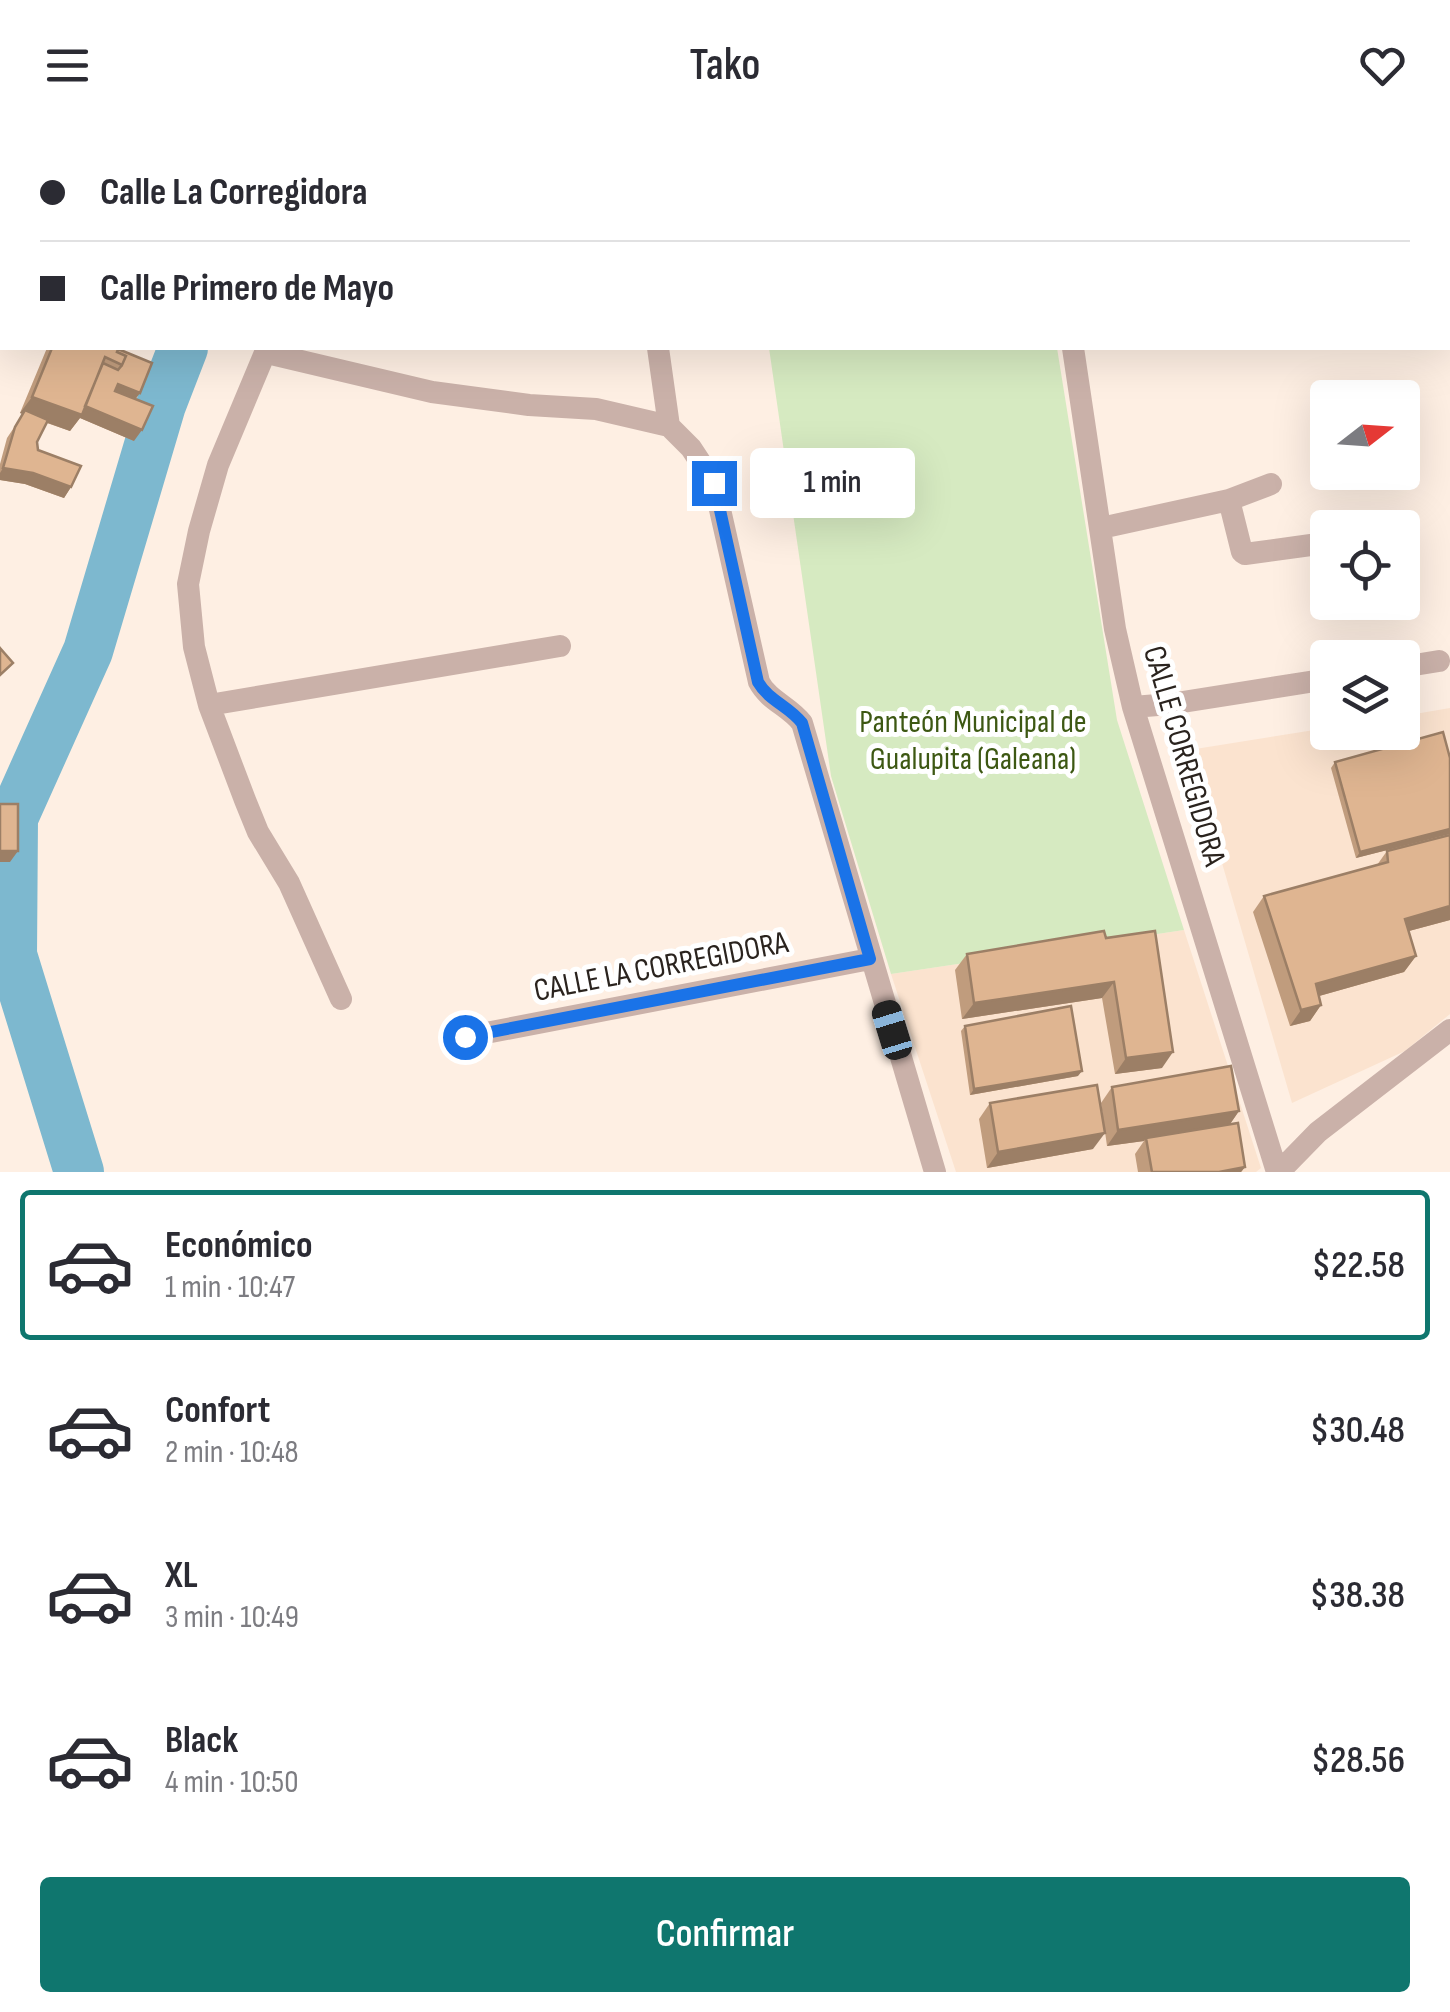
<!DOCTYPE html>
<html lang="es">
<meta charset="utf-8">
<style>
:root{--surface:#fff;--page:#f2f2f3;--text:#2b2b33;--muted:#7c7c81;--line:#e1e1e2;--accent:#0f766e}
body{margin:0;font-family:"Sofia Sans Condensed",sans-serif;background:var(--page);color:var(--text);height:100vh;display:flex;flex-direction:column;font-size:38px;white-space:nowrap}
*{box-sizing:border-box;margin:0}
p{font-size:32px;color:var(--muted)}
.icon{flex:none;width:55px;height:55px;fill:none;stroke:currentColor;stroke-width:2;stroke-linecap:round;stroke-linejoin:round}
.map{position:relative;height:1042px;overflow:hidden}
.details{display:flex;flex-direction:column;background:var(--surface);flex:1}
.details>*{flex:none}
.hud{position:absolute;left:0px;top:0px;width:1450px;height:220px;box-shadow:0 10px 40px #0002;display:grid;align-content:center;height:220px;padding:0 40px;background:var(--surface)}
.needle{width:65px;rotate:73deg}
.controls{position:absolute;left:1310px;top:250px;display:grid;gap:20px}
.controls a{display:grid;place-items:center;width:110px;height:110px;border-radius:10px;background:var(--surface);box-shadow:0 10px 40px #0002;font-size:50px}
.end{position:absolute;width:45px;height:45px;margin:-22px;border:12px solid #1a73e8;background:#fff;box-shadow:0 0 0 5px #fff}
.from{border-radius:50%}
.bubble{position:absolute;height:70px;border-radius:10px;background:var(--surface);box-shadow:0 10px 40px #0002;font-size:32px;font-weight:600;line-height:70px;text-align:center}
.car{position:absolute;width:30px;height:60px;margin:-30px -15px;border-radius:12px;box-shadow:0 0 8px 2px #0007;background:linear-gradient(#222 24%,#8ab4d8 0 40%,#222 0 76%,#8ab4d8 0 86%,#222 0)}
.hud b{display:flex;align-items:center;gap:35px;height:95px;font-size:38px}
.hud b+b{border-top:2px solid var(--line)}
.hud i{width:25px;height:25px;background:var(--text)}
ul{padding:18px 0 0;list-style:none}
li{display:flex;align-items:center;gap:30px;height:150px;margin:0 20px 15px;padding:0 20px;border:5px solid transparent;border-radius:10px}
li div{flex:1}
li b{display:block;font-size:38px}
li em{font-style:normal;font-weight:600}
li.active{border-color:var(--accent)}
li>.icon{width:90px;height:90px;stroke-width:1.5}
.primary-button{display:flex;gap:20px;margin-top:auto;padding:20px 40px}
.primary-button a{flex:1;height:115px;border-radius:10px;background:var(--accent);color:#fff;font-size:40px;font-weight:600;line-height:115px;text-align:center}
header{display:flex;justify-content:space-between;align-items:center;height:130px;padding:0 40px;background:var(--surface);font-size:45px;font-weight:600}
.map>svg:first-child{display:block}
.built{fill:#fbe3cf}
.green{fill:#d6eac1}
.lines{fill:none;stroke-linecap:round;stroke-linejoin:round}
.river{stroke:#7db8cf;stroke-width:50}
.street{stroke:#cab1a9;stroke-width:22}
.wall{fill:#c09c7d}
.shaded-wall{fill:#9c7f66}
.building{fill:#dfb591;stroke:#9c7f66;stroke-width:2.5}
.route{stroke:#1a73e8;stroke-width:12}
.labels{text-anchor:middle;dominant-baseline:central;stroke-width:10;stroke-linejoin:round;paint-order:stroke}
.park-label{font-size:32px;fill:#3d5813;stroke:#fff}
.street-label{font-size:32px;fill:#2a231e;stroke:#fff}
</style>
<header><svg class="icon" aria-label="menu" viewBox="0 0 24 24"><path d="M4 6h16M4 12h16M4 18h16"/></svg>Tako<svg class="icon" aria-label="heart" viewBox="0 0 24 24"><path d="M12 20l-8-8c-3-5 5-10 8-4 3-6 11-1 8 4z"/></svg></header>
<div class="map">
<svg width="1450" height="1042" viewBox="0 0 1450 1042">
<rect width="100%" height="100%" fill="#feefe3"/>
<path class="built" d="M 1450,578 L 1450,884 L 1405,921 L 1292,973 L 1189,620 L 1327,598 L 1328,602 L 1402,602 L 1403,586 Z
M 1184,800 L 1261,1038 L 1256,1042 L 956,1042 L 891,844 Z"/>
<path class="green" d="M 738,0 L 1022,0 L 1023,2 L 738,2 Z
M 769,218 L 1057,218 L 1117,590 L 1184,800 L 891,844 L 831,646 Z"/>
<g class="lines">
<path class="river" d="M 246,2 L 246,0
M 79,1042 L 12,825 L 13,688 L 88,521 L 161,275 L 183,218"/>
<path class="street" d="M 493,0 L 508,2
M 1041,0 L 1041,2
M 328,2 L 330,0
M 1138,2 L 1159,0
M 267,218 L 218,335 L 199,401 L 188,454 L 194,517 L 209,575 L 245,670 L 258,702 L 289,753 L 341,869
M 658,218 L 669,296
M 1073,218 L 1115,499 L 1133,577 L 1277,1042
M 267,223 L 432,262 L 529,275 L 596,279 L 669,296 L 691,318 L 714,353 L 759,552 C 769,571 789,576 802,593 L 935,1042
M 1229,370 L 1242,422 L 1245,424 L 1318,414
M 1101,398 L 1229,370 L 1271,354
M 1402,537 L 1439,531
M 209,575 L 560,516
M 1133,577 L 1170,574 L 1328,549
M 465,907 L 870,829
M 1279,1042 L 1318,1002 L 1450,900"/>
</g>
<path class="wall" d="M 47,218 L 119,218 L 118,219 L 140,263 L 135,269 L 134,311 L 80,288 L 70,301 L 47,293 L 37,312 L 38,320 L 71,357 L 64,368 L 25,354 L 0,350 L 0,334 L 7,308 L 23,284 L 20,283 Z
M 1450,628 L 1450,704 L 1356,728 L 1331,638 L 1335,632 Z
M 1450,705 L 1450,790 L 1409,801 L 1416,826 L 1404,842 L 1319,866 L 1321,875 L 1310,891 L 1290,896 L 1253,782 L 1264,766 L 1377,735 L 1387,721 Z
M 1106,808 L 1162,938 L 1115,944 L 1102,868 L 962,889 L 955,840 L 967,824 Z
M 965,896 L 1078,946 L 970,965 L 961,901 Z
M 1112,957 L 1239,981 L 1230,994 L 1245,1037 L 1241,1042 L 1138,1042 L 1135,1024 L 1144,1011 L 1107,1016 L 1101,973 Z
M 990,973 L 1093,1019 L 987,1038 L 979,989 Z"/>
<path class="shaded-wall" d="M 2,92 L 2,111 L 0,111 L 0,93 Z
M 118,254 L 140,263 L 132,274 L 110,265 Z
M 32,267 L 84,275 L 142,300 L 134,311 L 80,288 L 70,301 L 20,283 Z
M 3,338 L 33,343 L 71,357 L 64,368 L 25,354 L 0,350 L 0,343 Z
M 1450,699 L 1450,704 L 1356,728 L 1360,722 Z
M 0,721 L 18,721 L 10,732 L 0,732 Z
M 1450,776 L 1450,790 L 1394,805 L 1405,789 Z
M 1416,826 L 1404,842 L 1305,870 L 1316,854 Z
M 1114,852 L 1102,868 L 962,889 L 974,873 Z
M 1321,875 L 1310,891 L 1290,896 L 1301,880 Z
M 1173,922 L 1162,938 L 1115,944 L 1126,928 Z
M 1082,941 L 1078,946 L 970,965 L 974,959 Z
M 1239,981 L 1228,997 L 1146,1008 L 1144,1011 L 1107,1016 L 1118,1000 Z
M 1105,1003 L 1093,1019 L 987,1038 L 998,1022 Z
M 1245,1037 L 1241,1042 L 1219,1042 Z"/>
<path class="building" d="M 0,0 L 26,0 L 26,2 L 2,2 L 2,92 L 0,93 Z
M 168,0 L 228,0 L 227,2 L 166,2 Z
M 52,218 L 119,218 L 117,222 L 126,226 L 122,235 L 105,227 L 82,285 L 32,267 Z
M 118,219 L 152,233 L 140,263 L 118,254 L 115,261 L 153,276 L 142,300 L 85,276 L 103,233 L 118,240 L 122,235 L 126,226 L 117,222 Z
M 25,280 L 48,290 L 37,312 L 38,320 L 81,336 L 71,357 L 33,343 L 3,338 L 15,297 Z
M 0,518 L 13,533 L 0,545 Z
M 1443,602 L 1450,628 L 1450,699 L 1360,722 L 1335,632 Z
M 0,674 L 18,674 L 18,721 L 0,721 Z
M 1450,705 L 1450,776 L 1405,789 L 1416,826 L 1316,854 L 1321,875 L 1301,880 L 1264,766 L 1388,732 L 1387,721 Z
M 1104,801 L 1106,808 L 1155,801 L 1173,922 L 1126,928 L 1114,852 L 974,873 L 967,824 Z
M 1071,876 L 1082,941 L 974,959 L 965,896 Z
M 1231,936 L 1239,981 L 1118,1000 L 1112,957 Z
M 1097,955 L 1105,1003 L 998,1022 L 990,973 Z
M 1238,993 L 1245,1037 L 1219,1042 L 1152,1042 L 1146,1008 Z"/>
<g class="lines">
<path class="route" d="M 465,907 L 870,829 L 802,593 C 789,576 769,571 758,552 L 714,353"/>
</g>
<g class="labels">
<g class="park-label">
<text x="973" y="592">Panteón Municipal de<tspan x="973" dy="37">Gualupita (Galeana)</tspan></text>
</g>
<g class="street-label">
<text transform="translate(1184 626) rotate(74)">CALLE CORREGIDORA</text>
<text transform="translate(661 837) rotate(-11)">CALLE LA CORREGIDORA</text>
</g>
</g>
</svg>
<div class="controls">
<a><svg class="needle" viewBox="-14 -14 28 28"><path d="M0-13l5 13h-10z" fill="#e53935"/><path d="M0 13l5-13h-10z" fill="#7c7c81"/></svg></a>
<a><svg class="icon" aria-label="locate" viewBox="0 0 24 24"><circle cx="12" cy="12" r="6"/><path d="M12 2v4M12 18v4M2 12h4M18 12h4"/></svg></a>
<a><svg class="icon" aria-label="layers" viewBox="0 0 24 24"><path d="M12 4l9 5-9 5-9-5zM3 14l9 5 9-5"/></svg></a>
</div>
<i class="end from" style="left:465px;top:907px"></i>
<i class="end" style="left:714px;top:353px"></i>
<div class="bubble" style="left:750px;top:318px;width:165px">1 min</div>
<i class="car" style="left:892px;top:900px;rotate:343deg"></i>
<div class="hud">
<b><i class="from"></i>Calle La Corregidora</b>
<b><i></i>Calle Primero de Mayo</b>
</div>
</div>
<section class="details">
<ul>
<li class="active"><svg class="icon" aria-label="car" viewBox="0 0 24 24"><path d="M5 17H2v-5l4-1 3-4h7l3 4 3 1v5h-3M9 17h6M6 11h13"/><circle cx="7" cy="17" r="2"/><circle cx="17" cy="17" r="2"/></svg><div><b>Económico</b><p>1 min · 10:47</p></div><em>$22.58</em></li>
<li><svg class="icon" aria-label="car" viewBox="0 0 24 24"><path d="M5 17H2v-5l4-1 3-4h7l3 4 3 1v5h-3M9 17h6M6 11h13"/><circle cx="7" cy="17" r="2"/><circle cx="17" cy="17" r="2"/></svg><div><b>Confort</b><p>2 min · 10:48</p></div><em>$30.48</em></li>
<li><svg class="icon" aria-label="car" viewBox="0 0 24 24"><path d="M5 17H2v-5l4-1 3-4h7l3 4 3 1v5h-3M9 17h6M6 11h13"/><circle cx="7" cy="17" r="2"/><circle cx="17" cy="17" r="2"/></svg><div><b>XL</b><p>3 min · 10:49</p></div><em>$38.38</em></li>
<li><svg class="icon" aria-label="car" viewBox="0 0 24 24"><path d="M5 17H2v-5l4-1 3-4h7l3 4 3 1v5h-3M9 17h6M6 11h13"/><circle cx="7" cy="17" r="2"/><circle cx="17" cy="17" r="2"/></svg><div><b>Black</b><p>4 min · 10:50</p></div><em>$28.56</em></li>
</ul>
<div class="primary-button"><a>Confirmar</a></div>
</section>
